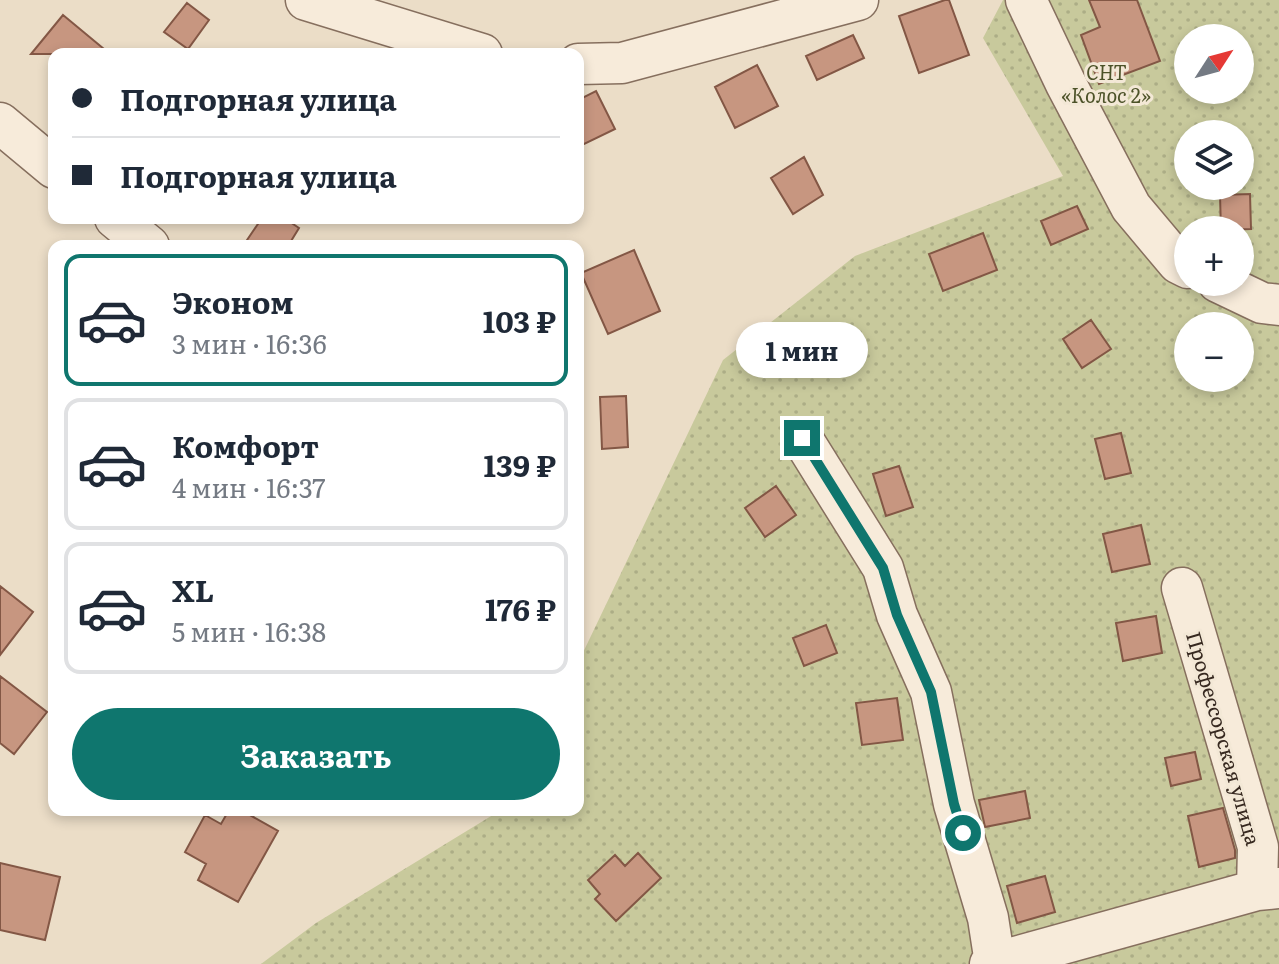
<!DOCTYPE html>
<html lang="ru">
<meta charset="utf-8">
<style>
:root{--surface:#fff;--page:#f6f6f7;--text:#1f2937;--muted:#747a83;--line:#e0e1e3;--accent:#0f766e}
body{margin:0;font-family:Literata,serif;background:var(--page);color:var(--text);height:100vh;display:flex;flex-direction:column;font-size:30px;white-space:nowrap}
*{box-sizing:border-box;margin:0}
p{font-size:26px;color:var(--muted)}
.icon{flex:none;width:44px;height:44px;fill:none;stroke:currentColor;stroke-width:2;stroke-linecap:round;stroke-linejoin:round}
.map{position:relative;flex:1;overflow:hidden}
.sheet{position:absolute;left:48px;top:240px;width:536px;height:576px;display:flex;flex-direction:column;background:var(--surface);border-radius:16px;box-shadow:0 4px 12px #0003}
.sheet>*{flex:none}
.banner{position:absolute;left:48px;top:48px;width:536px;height:176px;border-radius:16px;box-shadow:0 4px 12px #0003;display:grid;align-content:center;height:176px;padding:0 24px;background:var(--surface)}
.needle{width:52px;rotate:54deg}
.fabs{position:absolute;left:1174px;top:24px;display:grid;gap:16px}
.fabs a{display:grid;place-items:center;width:80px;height:80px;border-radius:50%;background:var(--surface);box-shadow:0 4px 12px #0003;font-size:40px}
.end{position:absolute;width:36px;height:36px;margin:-18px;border:10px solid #0f766e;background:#fff;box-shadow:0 0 0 4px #fff}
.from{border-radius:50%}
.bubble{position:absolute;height:56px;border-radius:28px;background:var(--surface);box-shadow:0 4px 12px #0003;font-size:26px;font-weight:700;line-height:56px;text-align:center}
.banner b{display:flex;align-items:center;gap:28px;height:76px;font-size:30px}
.banner b+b{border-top:2px solid var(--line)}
.banner i{width:20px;height:20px;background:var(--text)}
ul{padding:14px 0 0;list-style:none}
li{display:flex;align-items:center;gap:24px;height:132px;margin:0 16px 12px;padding:0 8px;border:4px solid var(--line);border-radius:16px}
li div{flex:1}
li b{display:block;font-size:30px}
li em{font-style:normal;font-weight:700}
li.on{border-color:var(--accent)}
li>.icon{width:72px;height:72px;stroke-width:1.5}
.cta{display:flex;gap:16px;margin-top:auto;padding:16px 24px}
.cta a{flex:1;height:92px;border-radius:48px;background:var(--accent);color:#fff;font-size:32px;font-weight:700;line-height:92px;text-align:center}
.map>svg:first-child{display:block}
.garden{fill:url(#garden-dots);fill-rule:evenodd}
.building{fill:#c79680;stroke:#835745;stroke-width:2}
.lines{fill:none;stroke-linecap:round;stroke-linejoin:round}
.minor-casing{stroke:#866f5e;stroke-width:43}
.minor{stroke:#f7ebda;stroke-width:40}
.route{stroke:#0f766e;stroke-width:10}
.labels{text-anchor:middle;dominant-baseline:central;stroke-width:6;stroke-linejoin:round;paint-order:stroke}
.park-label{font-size:20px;font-style:italic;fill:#4c5228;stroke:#f3e8d6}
.street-label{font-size:20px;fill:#372920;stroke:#f3e8d6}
</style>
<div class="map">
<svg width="1279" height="964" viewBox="0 0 1279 964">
<defs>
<pattern id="garden-dots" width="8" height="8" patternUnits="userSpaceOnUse" patternTransform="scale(2)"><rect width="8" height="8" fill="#c8c99c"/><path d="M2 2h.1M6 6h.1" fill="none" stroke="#acad86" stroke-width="1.8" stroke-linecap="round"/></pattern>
</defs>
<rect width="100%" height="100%" fill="#ebddc7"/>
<path class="garden" d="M 1003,0 L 1279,0 L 1279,964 L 261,964 L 316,923 L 501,810 L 578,810 L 578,663 L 723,360 L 855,256 L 1063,176 L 983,38 ZM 1188,38 L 1240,38 L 1240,90 L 1188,90 ZM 1188,134 L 1240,134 L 1240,186 L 1188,186 ZM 1188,230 L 1240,230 L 1240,282 L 1188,282 ZM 1188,326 L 1240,326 L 1240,378 L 1188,378 Z"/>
<path class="building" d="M 945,0 L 949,0 L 969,55 L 919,73 L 899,16 Z
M 1089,0 L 1137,0 L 1160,61 L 1099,84 L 1081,35 L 1100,27 Z
M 187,3 L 209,20 L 188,49 L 164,32 Z
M 63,15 L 110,54 L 31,54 Z
M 853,35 L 864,58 L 817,80 L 806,56 Z
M 757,65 L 778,106 L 735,128 L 715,87 Z
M 596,91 L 615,129 L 578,147 L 578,100 Z
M 804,157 L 823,195 L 793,214 L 771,178 Z
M 1250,194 L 1251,229 L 1221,230 L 1220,195 Z
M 1077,206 L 1088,229 L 1051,245 L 1041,221 Z
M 262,218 L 284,218 L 299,228 L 288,246 L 243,246 Z
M 983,233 L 997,270 L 943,291 L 929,254 Z
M 634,250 L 660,311 L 608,334 L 581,273 Z
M 1091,320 L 1111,349 L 1082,368 L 1063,339 Z
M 626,396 L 628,447 L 602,449 L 600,397 Z
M 1121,433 L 1131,473 L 1105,479 L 1095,439 Z
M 899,466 L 913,507 L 886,516 L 873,474 Z
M 776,486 L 796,515 L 765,537 L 745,508 Z
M 1141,525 L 1150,564 L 1112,572 L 1103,534 Z
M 0,586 L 33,612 L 0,655 Z
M 1156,616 L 1162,653 L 1123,661 L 1116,623 Z
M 826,625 L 837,653 L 804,666 L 793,638 Z
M 0,676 L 47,712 L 14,754 L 0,743 Z
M 897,698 L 903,740 L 862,745 L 856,703 Z
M 1195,752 L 1201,779 L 1171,786 L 1165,758 Z
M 1025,791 L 1030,818 L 985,827 L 979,800 Z
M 1223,808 L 1235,850 L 1235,858 L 1199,867 L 1188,816 Z
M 229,810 L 241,810 L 278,831 L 238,902 L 198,880 L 206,864 L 185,852 L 205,815 L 221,824 Z
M 638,853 L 661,878 L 616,921 L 595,899 L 600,894 L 588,880 L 615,855 L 625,866 Z
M 0,863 L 60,877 L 45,940 L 0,930 Z
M 1045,876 L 1055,912 L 1017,923 L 1007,886 Z"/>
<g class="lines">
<defs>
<path id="minor" d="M 306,0 L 482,54
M 1026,0 L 1066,84 L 1131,207 L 1178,263 L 1188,268
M 578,64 L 622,63 L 858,0
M 0,123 L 54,168
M 115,218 L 149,246
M 1218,282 L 1262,303 L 1279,305
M 802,438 L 883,568 L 897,615 L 931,692 L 954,804 L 988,918 L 995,963
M 1182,588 L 1258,847 L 1257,890
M 990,964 L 1257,890 L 1279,888"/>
</defs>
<use href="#minor" class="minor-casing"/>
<use href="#minor" class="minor"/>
</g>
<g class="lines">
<path class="route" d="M 802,438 L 883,568 L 897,615 L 931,692 L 954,804 L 963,833"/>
</g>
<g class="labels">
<g class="park-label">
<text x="1106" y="71">СНТ<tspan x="1106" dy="23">«Колос 2»</tspan></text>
</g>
<g class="street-label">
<text transform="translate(1225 738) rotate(74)">Профессорская улица</text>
</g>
</g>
</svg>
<div class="fabs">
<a><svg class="needle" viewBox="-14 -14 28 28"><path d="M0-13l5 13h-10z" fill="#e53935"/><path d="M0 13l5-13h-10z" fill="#747a83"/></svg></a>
<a><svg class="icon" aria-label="layers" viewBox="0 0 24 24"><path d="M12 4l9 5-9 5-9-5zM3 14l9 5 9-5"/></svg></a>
<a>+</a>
<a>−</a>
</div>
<i class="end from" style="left:963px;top:833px"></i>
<i class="end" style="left:802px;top:438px"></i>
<div class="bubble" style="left:736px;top:322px;width:132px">1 мин</div>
<div class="banner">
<b><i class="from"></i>Подгорная улица</b>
<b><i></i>Подгорная улица</b>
</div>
<section class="sheet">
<ul>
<li class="on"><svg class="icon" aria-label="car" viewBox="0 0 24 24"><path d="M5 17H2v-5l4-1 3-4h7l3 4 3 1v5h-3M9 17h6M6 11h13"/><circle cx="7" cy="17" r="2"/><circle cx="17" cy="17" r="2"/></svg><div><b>Эконом</b><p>3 мин · 16:36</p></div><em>103 ₽</em></li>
<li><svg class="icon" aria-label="car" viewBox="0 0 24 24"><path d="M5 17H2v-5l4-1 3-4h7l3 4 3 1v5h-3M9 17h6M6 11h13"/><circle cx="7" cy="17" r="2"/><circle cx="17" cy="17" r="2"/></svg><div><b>Комфорт</b><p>4 мин · 16:37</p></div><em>139 ₽</em></li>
<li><svg class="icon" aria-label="car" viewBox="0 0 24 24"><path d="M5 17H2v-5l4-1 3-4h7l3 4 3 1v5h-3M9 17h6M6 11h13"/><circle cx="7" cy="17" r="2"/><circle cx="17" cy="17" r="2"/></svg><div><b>XL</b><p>5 мин · 16:38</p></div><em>176 ₽</em></li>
</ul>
<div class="cta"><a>Заказать</a></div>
</section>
</div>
